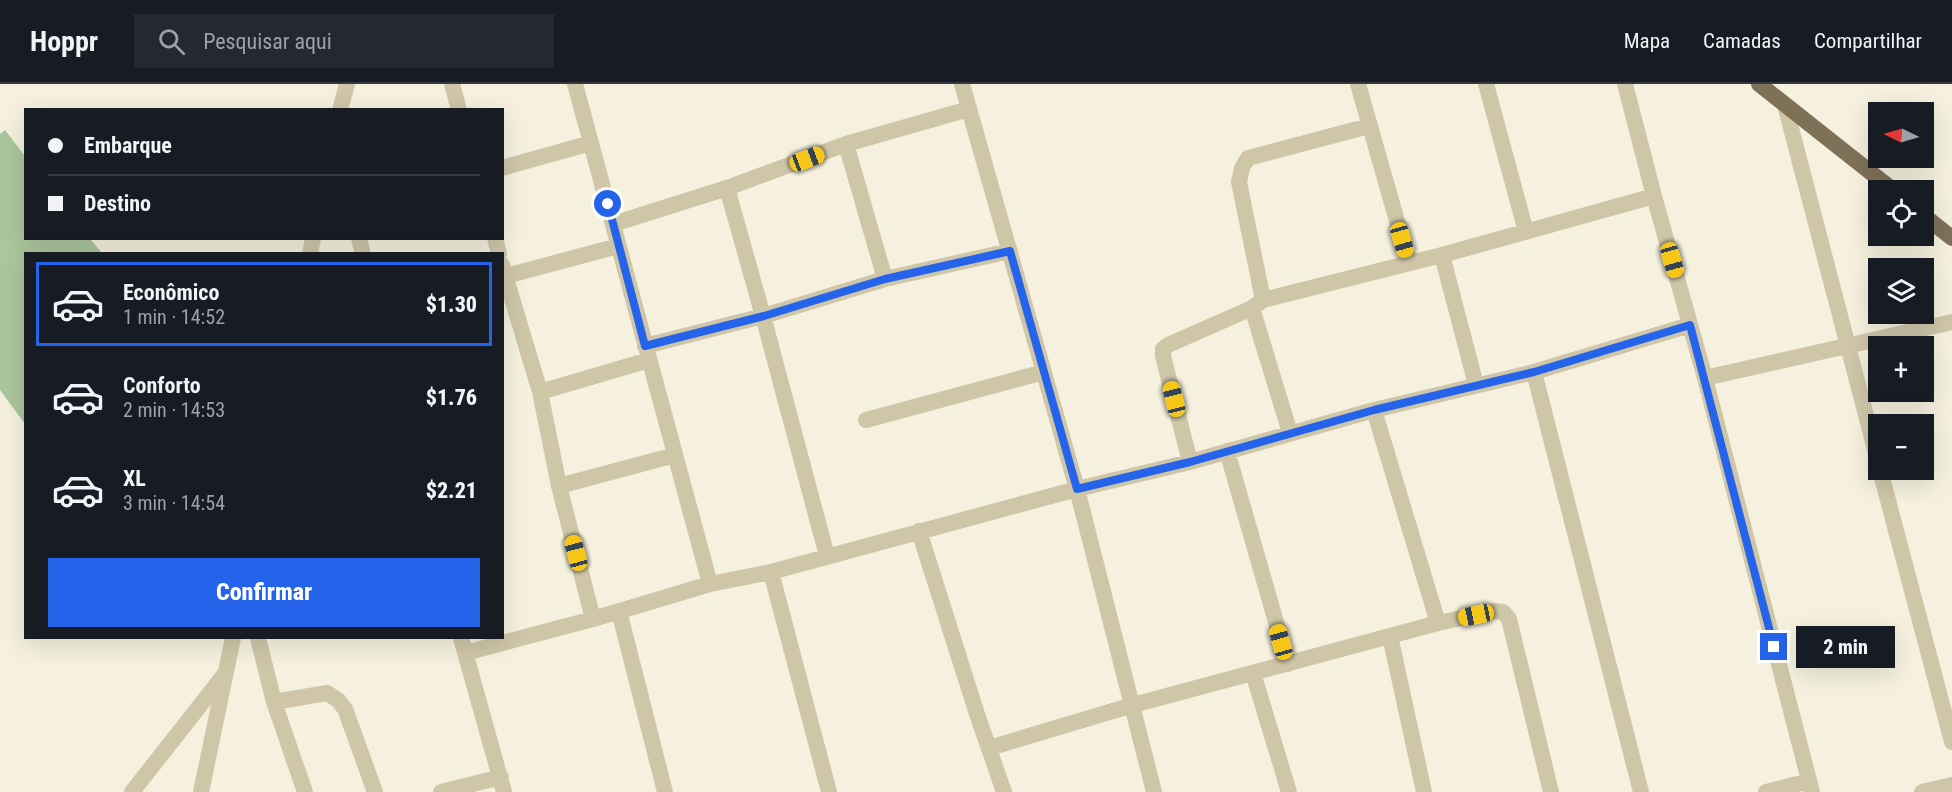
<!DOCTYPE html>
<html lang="pt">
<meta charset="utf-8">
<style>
:root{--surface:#171b24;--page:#242831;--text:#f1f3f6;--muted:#9ea1a6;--line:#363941;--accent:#2563eb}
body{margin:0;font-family:"Roboto Condensed",sans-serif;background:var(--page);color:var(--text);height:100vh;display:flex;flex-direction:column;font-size:22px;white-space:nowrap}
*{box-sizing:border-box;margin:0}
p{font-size:20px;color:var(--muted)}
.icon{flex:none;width:33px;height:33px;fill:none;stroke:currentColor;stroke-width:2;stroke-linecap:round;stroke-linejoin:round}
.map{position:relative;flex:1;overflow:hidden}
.side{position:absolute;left:24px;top:168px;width:480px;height:387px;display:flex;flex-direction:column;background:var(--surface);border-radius:0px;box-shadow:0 6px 24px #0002}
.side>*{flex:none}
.top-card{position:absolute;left:24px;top:24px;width:480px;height:132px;border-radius:0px;box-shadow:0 6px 24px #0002;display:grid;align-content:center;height:132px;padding:0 24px;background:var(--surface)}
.needle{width:39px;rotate:275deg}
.buttons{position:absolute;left:1868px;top:18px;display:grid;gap:12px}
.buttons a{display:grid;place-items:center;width:66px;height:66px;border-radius:0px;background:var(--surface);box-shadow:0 6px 24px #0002;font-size:30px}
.end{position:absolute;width:27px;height:27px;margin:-14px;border:8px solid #2563eb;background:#fff;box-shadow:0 0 0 3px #fff}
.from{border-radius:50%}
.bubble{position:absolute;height:42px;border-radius:0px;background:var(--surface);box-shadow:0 6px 24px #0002;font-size:20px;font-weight:800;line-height:42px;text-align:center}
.car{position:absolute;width:18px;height:36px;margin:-18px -9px;border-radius:8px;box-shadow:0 0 4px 2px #0007;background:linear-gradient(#f5c518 24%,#345 0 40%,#f5c518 0 76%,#345 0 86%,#f5c518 0)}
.top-card b{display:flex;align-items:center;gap:21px;height:57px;font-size:22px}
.top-card b+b{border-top:2px solid var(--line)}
.top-card i{width:15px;height:15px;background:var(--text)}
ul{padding:10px 0 0;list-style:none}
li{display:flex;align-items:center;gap:18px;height:84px;margin:0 12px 9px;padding:0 12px;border:3px solid transparent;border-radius:0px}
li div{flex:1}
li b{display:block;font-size:22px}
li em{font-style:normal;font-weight:800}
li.selected{border-color:var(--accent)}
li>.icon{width:54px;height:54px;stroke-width:1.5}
.action{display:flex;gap:12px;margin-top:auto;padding:12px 24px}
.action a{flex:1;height:69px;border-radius:0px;background:var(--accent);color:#fff;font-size:24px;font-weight:800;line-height:69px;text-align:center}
header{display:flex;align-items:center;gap:36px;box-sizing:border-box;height:84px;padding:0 30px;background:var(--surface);border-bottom:2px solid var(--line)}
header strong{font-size:28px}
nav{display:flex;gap:33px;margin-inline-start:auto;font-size:21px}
.search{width:420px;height:54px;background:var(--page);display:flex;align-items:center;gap:15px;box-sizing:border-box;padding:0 21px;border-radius:0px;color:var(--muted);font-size:22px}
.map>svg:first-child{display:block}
.pitch{fill:#abc69c}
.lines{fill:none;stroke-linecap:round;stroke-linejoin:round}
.minor{stroke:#cfc6a8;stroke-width:16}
.tertiary{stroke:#cfc6a8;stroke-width:16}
.primary{stroke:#7f7158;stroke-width:16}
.route{stroke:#2563eb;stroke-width:8}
</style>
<header>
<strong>Hoppr</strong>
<div class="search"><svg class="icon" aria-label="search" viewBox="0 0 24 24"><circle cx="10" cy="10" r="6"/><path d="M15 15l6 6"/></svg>Pesquisar aqui</div>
<nav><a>Mapa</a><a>Camadas</a><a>Compartilhar</a></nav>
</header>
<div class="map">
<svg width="1952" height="708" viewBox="0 0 1952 708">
<rect width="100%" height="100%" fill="#f5f1de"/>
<path class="pitch" d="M 5,46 L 25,72 L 26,154 L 90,155 L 102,169 L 26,170 L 25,340 L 0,306 L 0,50 Z"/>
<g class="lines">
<path class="minor" d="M 452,0 L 459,26
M 575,0 L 710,500
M 962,0 L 1077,405 L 1154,708
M 1358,0 L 1409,179
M 1486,0 L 1526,148
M 1625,0 L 1654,112 L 1705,294 L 1812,708
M 1785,21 L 1878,377
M 846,60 L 885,195
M 502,84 L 591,59
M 727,104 L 763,232 L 827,472
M 613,140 L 727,104 L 846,60 L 969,25
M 359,154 L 363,170
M 495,154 L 499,170
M 1442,171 L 1476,301
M 502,181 L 540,308 L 559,402 L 593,535
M 506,192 L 618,162
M 1263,216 L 1442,171 L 1654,112
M 645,262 L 763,232 L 885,195 L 1010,167
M 1534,288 L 1641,708
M 1705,294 L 1952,238
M 540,308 L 649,276
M 1374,326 L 1438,539
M 866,336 L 1044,288
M 1290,349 L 1252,224 L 1263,216 L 1239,98 L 1242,84 L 1248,74 L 1369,42
M 1227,367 L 1288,580
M 1190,378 L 1163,272 L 1163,265 L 1168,261 L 1252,224
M 1880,386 L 1952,658
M 559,402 L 675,371
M 919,447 L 977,630 L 1004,708
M 771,488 L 829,708
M 619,527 L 665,708
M 1390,552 L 1424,708
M 258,554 L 274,618 L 327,609 L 338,616 L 345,625 L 375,708
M 461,554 L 504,708
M 465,569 L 593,535 L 710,500 L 771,488 L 1077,405 L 1190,378 L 1374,326 L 1534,288 L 1690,241
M 1253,589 L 1289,708
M 274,618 L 305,708
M 989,664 L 1133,621 L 1438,539 L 1495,527 L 1503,528 L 1509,535 L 1551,708
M 132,708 L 224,591
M 441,708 L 501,693
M 1766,708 L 1809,697
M 1922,708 L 1952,701"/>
<path class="tertiary" d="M 340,26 L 347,0
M 310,170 L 313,154
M 201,708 L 233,554"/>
<path class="primary" d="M 1759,0 L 1893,106
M 1923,131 L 1952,154"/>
</g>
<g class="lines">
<path class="route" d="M 608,120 L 645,262 L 764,232 L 885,195 L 1010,167 L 1077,405 L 1190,378 L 1374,326 L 1534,288 L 1690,241 L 1774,563"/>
</g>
</svg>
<div class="buttons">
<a><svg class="needle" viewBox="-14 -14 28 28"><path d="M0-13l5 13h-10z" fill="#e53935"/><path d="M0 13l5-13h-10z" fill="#9ea1a6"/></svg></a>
<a><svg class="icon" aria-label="locate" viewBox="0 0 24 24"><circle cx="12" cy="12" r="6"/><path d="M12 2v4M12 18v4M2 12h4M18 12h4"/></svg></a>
<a><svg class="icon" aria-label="layers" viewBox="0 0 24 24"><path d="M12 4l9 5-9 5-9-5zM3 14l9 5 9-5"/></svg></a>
<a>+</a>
<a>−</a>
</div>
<i class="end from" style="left:608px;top:120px"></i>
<i class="end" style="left:1774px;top:563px"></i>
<div class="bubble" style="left:1796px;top:542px;width:99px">2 min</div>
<i class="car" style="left:807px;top:75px;rotate:69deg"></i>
<i class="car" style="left:1402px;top:156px;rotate:164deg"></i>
<i class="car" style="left:1672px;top:176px;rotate:164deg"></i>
<i class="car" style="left:1174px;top:315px;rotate:346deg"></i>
<i class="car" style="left:576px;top:469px;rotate:345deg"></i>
<i class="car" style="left:1476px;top:531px;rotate:258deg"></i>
<i class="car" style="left:1281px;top:558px;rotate:344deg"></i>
<div class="top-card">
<b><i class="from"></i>Embarque</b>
<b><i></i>Destino</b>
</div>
<section class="side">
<ul>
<li class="selected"><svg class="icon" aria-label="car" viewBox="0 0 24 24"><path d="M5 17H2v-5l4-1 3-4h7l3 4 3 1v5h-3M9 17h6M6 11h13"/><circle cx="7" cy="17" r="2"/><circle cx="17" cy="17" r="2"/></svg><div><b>Econômico</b><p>1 min · 14:52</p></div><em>$1.30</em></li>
<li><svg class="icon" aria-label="car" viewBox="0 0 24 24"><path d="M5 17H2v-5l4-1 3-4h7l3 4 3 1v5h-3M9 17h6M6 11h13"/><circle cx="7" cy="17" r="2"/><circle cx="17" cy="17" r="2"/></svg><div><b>Conforto</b><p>2 min · 14:53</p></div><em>$1.76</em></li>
<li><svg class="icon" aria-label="car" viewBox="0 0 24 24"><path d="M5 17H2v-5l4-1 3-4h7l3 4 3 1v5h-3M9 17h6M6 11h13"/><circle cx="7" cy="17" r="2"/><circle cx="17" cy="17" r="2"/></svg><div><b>XL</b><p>3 min · 14:54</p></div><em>$2.21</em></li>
</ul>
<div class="action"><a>Confirmar</a></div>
</section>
</div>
